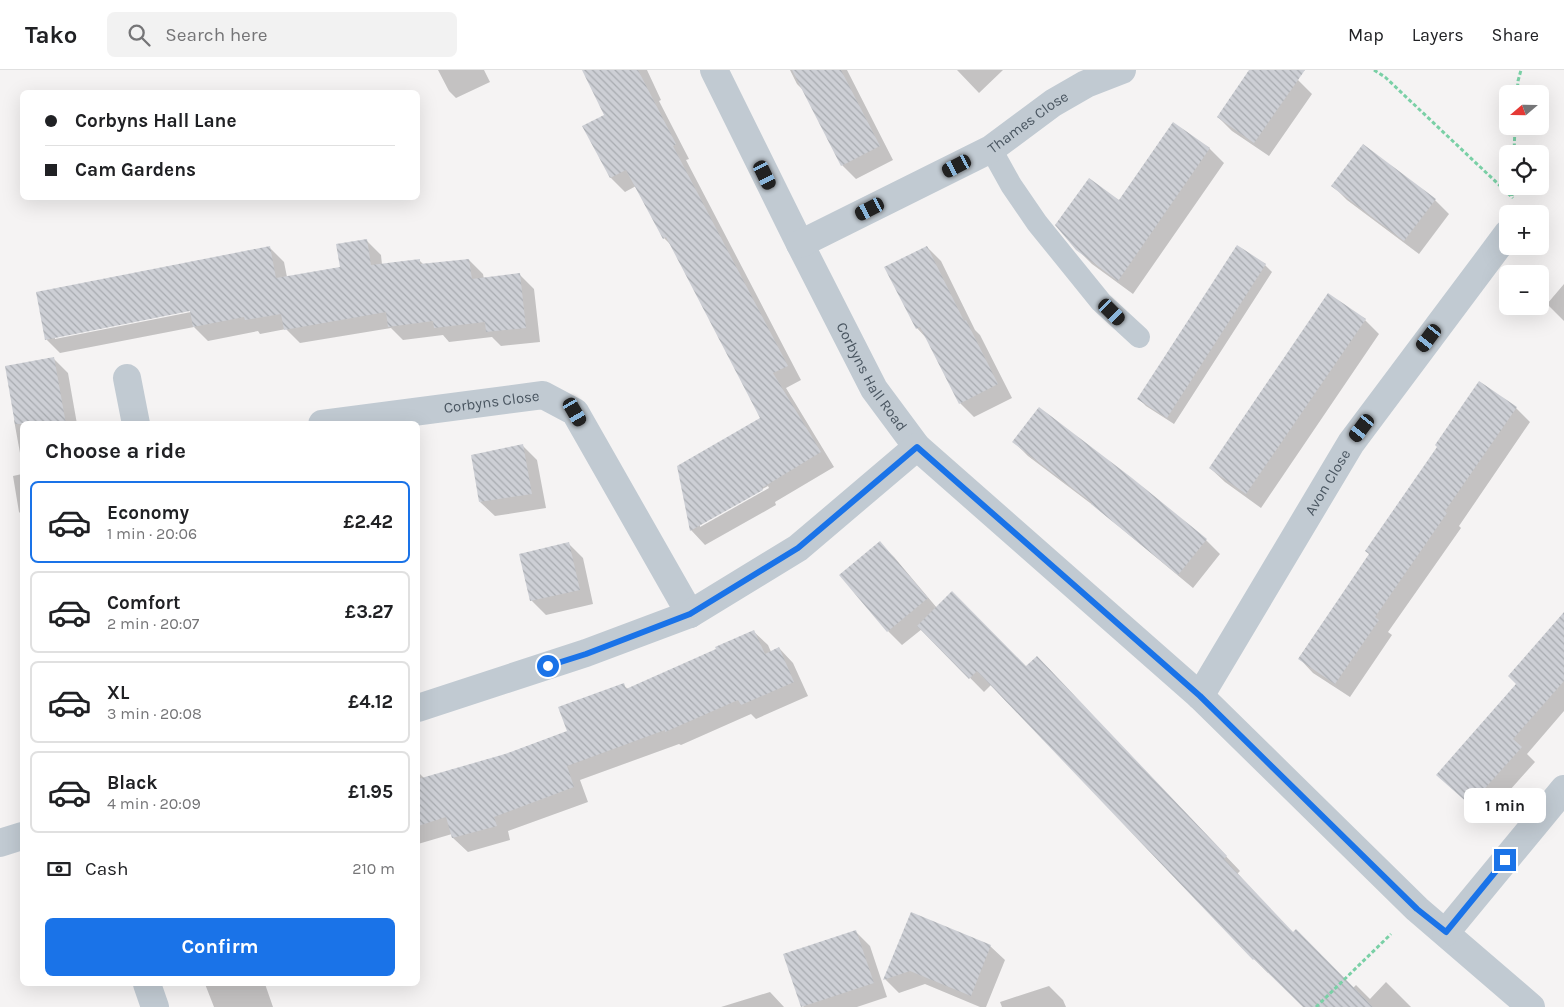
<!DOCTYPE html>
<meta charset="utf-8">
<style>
:root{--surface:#fff;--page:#f2f2f2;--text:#202124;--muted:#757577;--line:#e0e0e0;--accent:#1a73e8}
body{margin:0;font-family:Karla,sans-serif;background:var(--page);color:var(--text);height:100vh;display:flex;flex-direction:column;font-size:19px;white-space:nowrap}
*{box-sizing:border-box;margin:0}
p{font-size:16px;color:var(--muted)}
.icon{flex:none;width:28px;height:28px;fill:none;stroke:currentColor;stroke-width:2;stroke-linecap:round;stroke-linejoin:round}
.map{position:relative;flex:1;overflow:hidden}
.panel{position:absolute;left:20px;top:351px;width:400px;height:565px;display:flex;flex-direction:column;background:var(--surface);border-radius:8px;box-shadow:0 5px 20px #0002}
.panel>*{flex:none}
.hud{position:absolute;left:20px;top:20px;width:400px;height:110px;border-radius:8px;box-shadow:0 5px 20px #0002;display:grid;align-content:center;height:110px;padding:0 25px;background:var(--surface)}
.needle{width:32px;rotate:250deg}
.controls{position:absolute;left:1499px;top:15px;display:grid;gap:10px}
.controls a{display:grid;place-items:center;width:50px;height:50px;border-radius:8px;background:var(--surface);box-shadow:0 5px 20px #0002;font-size:25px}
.end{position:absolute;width:22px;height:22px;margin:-11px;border:6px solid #1a73e8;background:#fff;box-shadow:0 0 0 2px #fff}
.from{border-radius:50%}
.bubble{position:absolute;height:35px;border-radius:8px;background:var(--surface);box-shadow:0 5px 20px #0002;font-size:16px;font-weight:700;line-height:35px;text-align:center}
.car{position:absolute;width:15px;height:30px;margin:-15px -8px;border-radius:6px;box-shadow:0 0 4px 1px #0007;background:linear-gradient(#222 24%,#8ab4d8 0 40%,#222 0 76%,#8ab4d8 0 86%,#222 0)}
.hud b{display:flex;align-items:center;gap:18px;height:48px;font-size:19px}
.hud b+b{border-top:1px solid var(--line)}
.hud i{width:12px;height:12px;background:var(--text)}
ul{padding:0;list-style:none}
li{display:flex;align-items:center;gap:15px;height:82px;margin:0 10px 8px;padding:0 15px;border:2px solid var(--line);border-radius:8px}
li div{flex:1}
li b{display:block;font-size:19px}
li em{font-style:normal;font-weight:700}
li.selected{border-color:var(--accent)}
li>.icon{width:45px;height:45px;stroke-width:1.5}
h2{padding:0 25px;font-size:22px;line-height:60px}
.pay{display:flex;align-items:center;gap:12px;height:55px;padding:0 25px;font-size:19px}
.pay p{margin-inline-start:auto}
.cta{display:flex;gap:10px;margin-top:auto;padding:10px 25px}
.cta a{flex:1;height:58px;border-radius:8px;background:var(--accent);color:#fff;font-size:20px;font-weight:700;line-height:58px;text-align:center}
header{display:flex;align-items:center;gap:30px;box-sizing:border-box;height:70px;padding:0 25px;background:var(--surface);border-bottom:1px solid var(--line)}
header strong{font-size:24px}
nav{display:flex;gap:28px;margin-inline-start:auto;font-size:18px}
.search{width:350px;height:45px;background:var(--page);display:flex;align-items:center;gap:12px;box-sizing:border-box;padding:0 18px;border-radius:8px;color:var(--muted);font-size:19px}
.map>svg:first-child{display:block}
.shadow{fill:#0003;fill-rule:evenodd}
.building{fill:url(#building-back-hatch)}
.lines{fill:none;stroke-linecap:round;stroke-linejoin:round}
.path{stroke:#7ad0a6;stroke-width:3;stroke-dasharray:4 2.5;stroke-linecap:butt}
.lane{stroke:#c1cad2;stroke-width:22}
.street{stroke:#c1cad2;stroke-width:28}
.route{stroke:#1a73e8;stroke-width:6}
.labels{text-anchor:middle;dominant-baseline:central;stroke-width:4.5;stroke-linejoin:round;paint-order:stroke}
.street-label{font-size:15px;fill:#4a5661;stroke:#fff}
</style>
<header>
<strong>Tako</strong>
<div class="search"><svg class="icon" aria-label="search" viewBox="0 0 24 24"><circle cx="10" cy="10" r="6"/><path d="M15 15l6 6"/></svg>Search here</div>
<nav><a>Map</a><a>Layers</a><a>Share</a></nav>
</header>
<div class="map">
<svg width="1564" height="937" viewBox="0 0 1564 937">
<defs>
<pattern id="building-back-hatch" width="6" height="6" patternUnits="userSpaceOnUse" patternTransform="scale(1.25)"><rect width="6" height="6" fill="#cdcfd5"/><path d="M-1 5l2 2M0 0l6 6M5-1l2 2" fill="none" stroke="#a8abb0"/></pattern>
</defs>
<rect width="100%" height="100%" fill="#f5f3f3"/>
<path class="shadow" d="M 438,0 L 484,0 L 490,12 L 456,28 L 449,21 Z
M 583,0 L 647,0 L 661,30 L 659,31 L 689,89 L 686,90 L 801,310 L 786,318 L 834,397 L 775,432 L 776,435 L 705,475 L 691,460 L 678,397 L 762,349 L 674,178 L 664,168 L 636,116 L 625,122 L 611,108 L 606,45 ZM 768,416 L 769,418 L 700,457 L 700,454 Z
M 790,0 L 847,0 L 893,90 L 856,109 L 842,95 L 804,21 L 797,14 Z
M 957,0 L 1003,0 L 979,23 Z
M 1251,0 L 1284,0 L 1298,10 L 1312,24 L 1269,86 L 1232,61 L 1218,47 Z
M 1173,53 L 1210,79 L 1224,93 L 1133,224 L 1092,194 L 1077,179 L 1120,131 Z
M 1333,116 L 1435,130 L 1449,144 L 1419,184 L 1347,130 Z
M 366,170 L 381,185 L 382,195 L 419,190 L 424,195 L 469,190 L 483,204 L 484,209 L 520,205 L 534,219 L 540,272 L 501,276 L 492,267 L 449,272 L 443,265 L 403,270 L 391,258 L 300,273 L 286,259 L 260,264 L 258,261 L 208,271 L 194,257 L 60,283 L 46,269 L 270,178 L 284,192 L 287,207 L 341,198 ZM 196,239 L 196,241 L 55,269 L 55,266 Z
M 927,177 L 941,191 L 975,260 L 980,265 L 1012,328 L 974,347 L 960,333 L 928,270 L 917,258 Z
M 1265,195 L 1272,202 L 1174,354 L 1146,336 L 1139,329 Z
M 1564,214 L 1564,251 L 1547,234 Z
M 1365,250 L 1379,264 L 1261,438 L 1225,412 L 1210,398 Z
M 54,289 L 68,303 L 77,354 L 22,354 L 22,394 L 14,350 L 16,349 Z
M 1516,338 L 1530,352 L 1459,456 L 1461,458 L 1388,562 L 1392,565 L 1350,627 L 1313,603 L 1299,588 L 1370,484 Z
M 1014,372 L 1131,409 L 1206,470 L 1220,484 L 1193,518 L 1098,439 L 1028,386 Z
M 523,376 L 537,390 L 546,438 L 495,446 L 480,432 Z
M 22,404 L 22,445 L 19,442 L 13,406 Z
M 879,473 L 894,487 L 937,538 L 1026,598 L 1051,602 L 1240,801 L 1237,804 L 1293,864 L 1353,918 L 1356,915 L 1370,929 L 1386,912 L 1411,937 L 1304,937 L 1269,902 L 1268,903 L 1254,889 L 992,614 L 984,622 L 922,559 L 902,575 L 888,561 Z
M 569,474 L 583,488 L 593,534 L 546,545 L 532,531 L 521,485 Z
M 1564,544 L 1564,641 L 1527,684 L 1535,692 L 1485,748 L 1438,705 L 1517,614 Z
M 753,561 L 768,575 L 771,582 L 779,578 L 793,593 L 808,626 L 756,649 L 751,644 L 681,675 L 679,674 L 580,710 L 588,732 L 508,761 L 510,770 L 468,782 L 453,768 L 452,764 L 418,774 L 418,705 L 420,704 L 425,709 L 506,686 L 569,662 L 623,615 L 628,619 L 718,579 Z
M 911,844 L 990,876 L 1005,890 L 986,937 L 980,937 L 925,914 L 899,923 L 885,909 Z
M 855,861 L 870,876 L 887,927 L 857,937 L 803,937 Z
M 205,914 L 265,914 L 273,937 L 214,937 Z
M 1049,916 L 1063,930 L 1066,937 L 1002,937 L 1000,932 Z
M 770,922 L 784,937 L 721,937 Z"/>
<path class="building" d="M 582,0 L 638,0 L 676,74 L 673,76 L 788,296 L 773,303 L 821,382 L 762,418 L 763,420 L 690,461 L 677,396 L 760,348 L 666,167 L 663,169 L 626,100 L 610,108 L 582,56 L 604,45 Z
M 792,0 L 841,0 L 880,76 L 841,96 Z
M 1249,0 L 1305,0 L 1254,73 L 1217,47 Z
M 1173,52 L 1210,78 L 1118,211 L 1076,180 L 1055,155 L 1089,108 L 1119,130 Z
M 1363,74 L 1436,129 L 1404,171 L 1331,116 Z
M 367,169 L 371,195 L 420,189 L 420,194 L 469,189 L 472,209 L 520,203 L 526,258 L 486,262 L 485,252 L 434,258 L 433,251 L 388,257 L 386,242 L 284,260 L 281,244 L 245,250 L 244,247 L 193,257 L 190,241 L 45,270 L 36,222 L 270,176 L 276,208 L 340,197 L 336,174 Z
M 1237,175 L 1266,194 L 1167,348 L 1137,329 Z
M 927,176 L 964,251 L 966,250 L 998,314 L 959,334 L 920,257 L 916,259 L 884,197 Z
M 1328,223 L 1366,249 L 1246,424 L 1209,398 Z
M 54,287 L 66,354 L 15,354 L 5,296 Z
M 1479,311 L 1517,337 L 1445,441 L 1447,443 L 1375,547 L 1379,550 L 1335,614 L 1298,589 L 1369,484 L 1365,481 L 1437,377 L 1435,375 Z
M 1039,337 L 1132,408 L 1207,469 L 1178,505 L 1091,434 L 1092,433 L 1012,372 Z
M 523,374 L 532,424 L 479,432 L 471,385 Z
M 880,471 L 928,528 L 887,562 L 839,505 Z
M 569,472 L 580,520 L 530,531 L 519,484 Z
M 952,521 L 1026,596 L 1037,586 L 1227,786 L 1224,789 L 1293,862 L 1296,859 L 1373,937 L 1303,937 L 1254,889 L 1253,890 L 977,601 L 969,609 L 917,556 Z
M 1564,542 L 1564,611 L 1513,669 L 1522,677 L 1470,735 L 1436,705 L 1516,614 L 1508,606 Z
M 754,560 L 765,584 L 779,577 L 794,612 L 741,635 L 738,630 L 665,662 L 665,660 L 567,696 L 574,717 L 494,747 L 497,756 L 452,768 L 446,747 L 418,756 L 418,709 L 505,684 L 567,661 L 558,637 L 624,613 L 626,619 L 716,579 L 715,577 Z
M 911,842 L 991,875 L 971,926 L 910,901 L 883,910 Z
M 856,860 L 874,913 L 801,937 L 783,884 Z"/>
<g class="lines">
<path class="path" d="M 1374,0 L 1385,7 L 1513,128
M 1517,24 L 1518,11 L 1521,0
M 1514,84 L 1515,56
M 1512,126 L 1512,116
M 1316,937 L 1391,864"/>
<path class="lane" d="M 991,79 L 1011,115 L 1037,153 L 1101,232 L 1139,267"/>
<g class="street">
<path id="s1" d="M 714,0 L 800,174 L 874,319 L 917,377 L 1200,626 L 1417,839 L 1531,937"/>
<path id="s2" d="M 800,174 L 991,79 L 1053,33 L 1086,14 L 1122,0"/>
<path d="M 127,308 L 136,354"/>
<path id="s3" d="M 322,354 L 543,325 L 575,342 L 690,544"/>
<path id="s4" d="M 1200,626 L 1351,373 L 1508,163"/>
<path d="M 418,638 L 586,583 L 690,544 L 798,478 L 917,377"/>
<path d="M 0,773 L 22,766"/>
<path d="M 1446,862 L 1564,719"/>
<path d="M 147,914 L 155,937"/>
</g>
</g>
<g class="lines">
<path class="route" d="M 548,596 L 586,584 L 690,544 L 798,478 L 917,377 L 1200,626 L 1417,839 L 1446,862 L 1505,790"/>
</g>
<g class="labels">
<g class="street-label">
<text stroke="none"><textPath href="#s2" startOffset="259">Thames Close</textPath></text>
<text stroke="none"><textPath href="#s1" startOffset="345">Corbyns Hall Road</textPath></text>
<text stroke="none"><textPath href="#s3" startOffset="171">Corbyns Close</textPath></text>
<text stroke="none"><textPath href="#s4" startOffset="249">Avon Close</textPath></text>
</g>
</g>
</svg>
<div class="controls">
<a><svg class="needle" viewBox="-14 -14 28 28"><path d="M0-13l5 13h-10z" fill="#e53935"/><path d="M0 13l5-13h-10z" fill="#757577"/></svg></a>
<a><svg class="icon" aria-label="locate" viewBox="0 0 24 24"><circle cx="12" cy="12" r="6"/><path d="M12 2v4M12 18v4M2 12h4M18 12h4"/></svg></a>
<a>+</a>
<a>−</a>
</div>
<i class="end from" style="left:548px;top:596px"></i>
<i class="end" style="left:1505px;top:790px"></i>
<div class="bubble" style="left:1464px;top:718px;width:82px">1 min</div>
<i class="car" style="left:957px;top:96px;rotate:243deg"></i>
<i class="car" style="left:765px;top:105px;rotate:154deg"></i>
<i class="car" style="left:870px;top:139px;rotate:243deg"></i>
<i class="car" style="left:1112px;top:242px;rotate:135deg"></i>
<i class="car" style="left:1429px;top:268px;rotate:217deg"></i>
<i class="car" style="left:575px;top:342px;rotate:150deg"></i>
<i class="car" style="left:1362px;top:358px;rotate:217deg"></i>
<div class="hud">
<b><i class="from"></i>Corbyns Hall Lane</b>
<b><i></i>Cam Gardens</b>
</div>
<section class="panel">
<h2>Choose a ride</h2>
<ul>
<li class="selected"><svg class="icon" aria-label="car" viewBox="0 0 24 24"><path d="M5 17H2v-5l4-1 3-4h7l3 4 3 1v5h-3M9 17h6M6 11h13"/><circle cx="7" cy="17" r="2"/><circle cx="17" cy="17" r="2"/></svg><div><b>Economy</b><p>1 min · 20:06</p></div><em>£2.42</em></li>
<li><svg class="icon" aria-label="car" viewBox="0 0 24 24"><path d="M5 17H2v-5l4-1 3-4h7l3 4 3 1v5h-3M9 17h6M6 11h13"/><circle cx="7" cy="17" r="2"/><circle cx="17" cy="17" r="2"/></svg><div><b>Comfort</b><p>2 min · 20:07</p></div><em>£3.27</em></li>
<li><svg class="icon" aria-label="car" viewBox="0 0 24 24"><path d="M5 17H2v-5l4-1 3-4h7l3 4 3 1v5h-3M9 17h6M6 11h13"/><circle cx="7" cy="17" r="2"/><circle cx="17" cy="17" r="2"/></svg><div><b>XL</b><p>3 min · 20:08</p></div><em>£4.12</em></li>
<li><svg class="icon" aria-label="car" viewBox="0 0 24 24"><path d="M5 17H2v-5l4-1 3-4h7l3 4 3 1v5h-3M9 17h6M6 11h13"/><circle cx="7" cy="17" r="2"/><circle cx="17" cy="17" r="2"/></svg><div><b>Black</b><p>4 min · 20:09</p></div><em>£1.95</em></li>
</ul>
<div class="pay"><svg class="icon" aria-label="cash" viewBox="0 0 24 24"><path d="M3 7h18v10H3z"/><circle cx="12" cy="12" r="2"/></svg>Cash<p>210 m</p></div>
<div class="cta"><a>Confirm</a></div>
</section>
</div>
